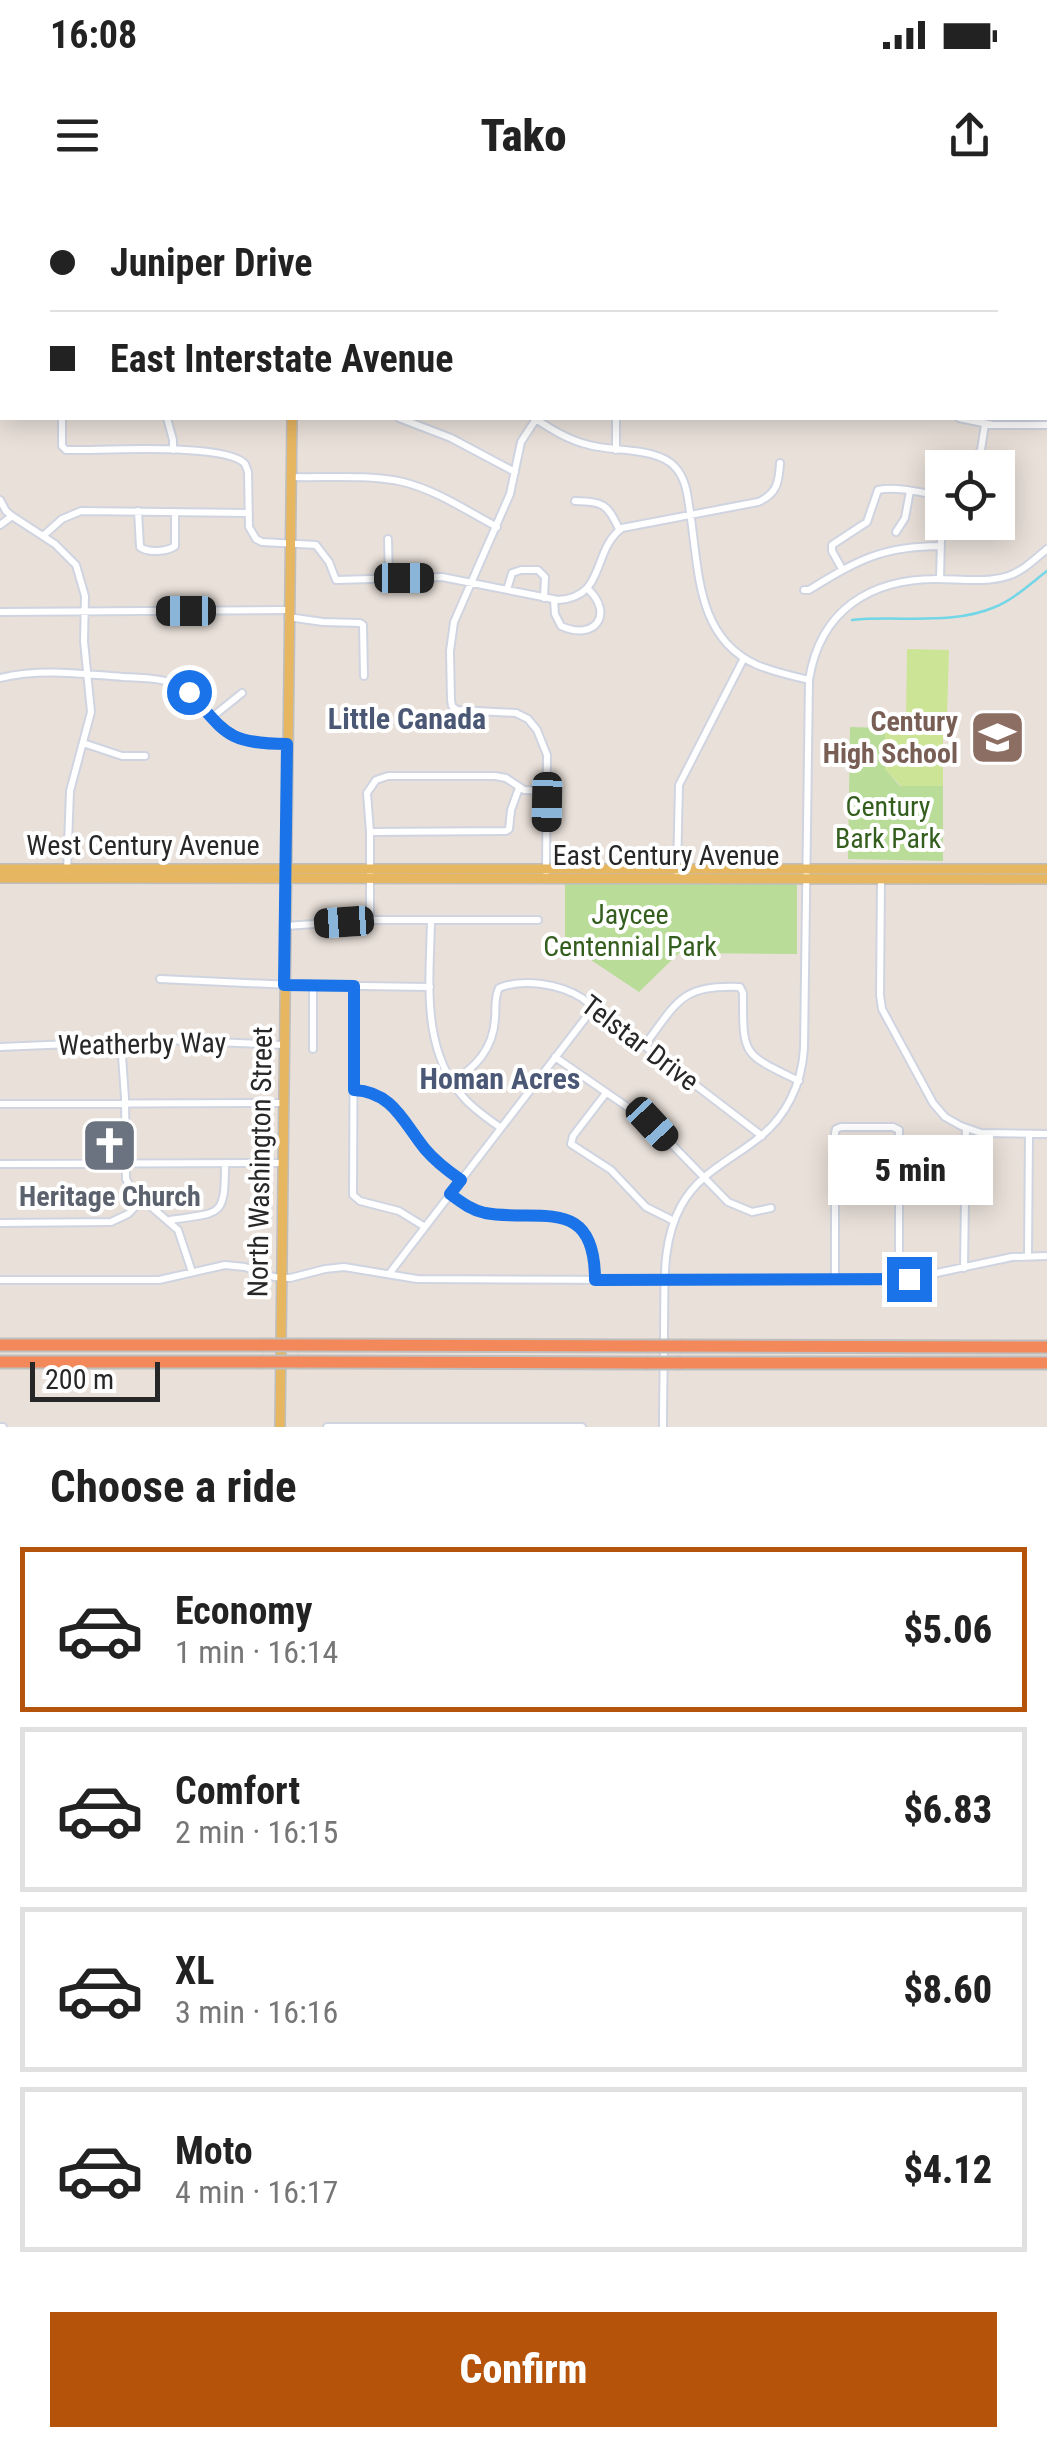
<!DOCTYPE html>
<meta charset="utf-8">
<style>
:root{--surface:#fff;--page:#f6f6f6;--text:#222;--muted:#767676;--line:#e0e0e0;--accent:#b45309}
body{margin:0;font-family:"Roboto Condensed",sans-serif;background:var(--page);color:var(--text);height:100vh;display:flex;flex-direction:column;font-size:38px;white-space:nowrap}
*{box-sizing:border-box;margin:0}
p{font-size:32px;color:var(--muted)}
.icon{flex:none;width:55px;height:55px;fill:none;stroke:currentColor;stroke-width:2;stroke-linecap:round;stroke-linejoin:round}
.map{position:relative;height:1227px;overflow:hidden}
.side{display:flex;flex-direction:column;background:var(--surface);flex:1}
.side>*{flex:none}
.top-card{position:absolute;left:0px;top:0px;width:1048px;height:220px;box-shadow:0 5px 25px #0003;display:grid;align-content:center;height:220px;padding:0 50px;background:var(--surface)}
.tools{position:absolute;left:925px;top:250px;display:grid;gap:20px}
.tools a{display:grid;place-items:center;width:90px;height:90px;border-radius:0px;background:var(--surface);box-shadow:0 5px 25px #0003;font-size:50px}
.scale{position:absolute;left:30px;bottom:25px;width:130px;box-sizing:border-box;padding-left:10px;border:5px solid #272727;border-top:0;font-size:28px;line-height:35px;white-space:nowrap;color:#272727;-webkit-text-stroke:8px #fff;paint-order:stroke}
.end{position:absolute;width:45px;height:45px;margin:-22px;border:12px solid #1a73e8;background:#fff;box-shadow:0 0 0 5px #fff}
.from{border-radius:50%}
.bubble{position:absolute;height:70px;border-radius:0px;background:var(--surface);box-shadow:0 5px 25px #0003;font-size:32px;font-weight:800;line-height:70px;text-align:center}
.car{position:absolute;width:30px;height:60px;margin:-30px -15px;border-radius:12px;box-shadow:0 0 8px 2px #0007;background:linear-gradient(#222 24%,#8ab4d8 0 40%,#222 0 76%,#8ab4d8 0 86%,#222 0)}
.top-card b{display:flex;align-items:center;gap:35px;height:95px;font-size:38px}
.top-card b+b{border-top:2px solid var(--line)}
.top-card i{width:25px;height:25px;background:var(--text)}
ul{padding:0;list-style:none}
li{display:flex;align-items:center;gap:30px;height:165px;margin:0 20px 15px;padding:0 30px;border:5px solid var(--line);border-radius:0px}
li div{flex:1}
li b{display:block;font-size:38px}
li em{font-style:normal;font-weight:800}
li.active{border-color:var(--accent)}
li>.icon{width:90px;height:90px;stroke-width:1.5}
h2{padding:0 50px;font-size:45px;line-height:120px}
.action{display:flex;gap:20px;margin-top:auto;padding:20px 50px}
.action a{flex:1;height:115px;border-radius:0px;background:var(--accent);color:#fff;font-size:40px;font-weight:800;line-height:115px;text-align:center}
.status{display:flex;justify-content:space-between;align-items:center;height:70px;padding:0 50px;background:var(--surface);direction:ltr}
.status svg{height:28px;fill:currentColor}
header{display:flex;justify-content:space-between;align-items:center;height:130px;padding:0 50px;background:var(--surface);font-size:45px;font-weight:800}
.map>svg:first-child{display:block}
.green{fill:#b9dd99}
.pitch{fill:#cce495}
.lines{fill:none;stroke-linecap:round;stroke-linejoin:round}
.stream{stroke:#72d6e6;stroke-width:2.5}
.minor-casing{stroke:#cfd4e0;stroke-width:10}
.major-casing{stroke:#bebebe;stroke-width:12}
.highway-casing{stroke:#bebebe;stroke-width:15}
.minor{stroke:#fff;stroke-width:6}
.major{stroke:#e7b661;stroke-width:9}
.highway{stroke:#f3895a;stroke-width:11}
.highway-bridge-casing{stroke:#bebebe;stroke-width:15;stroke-linecap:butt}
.highway-bridge{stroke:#f3895a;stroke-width:11}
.route{stroke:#1a73e8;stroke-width:12}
.labels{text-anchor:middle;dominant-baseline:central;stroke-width:8;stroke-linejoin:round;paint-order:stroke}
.education-label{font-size:28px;font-weight:bold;fill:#785e54;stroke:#fff;text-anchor:end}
.park-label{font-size:28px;fill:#335e1d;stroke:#fff}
.street-label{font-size:28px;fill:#272727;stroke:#fff}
.worship-label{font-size:28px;font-weight:bold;fill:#5b616d;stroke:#fff}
.neighbourhood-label{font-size:30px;font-weight:bold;fill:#4b5875;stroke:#fff}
</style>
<div class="status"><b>16:08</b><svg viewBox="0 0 49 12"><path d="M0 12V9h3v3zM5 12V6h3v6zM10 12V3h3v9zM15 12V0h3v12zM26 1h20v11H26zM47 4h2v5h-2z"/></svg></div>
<header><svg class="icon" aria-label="menu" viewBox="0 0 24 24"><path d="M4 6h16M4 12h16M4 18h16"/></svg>Tako<svg class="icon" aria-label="share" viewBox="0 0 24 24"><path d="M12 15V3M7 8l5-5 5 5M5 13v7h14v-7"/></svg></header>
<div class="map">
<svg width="1047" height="1227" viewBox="0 0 1047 1227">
<rect width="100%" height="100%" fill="#e9e0d9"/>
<path class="green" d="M 850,527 L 885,528 L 885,569 L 900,586 L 943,586 L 943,661 L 848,659 Z
M 565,683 L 797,684 L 797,754 L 679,753 L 639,792 L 576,750 L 565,746 Z"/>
<path class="pitch" d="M 907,449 L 949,450 L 947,515 L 906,514 Z
M 940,527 L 943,530 L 943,586 L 901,586 L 885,569 L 885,528 Z"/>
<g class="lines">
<path class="stream" d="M 852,420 C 899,415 951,426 995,407 C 1014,399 1030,384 1047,371"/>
<defs>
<path id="minor" d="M 457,0 L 465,2
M 608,0 L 611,2
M 336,2 L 336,0
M 859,2 L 859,0
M 939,2 L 941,0
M 1026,2 L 1026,0
M 0,75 L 2,75
M 0,93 L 0,106
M 1045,117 L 1047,117
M 0,183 L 2,182
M 62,218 L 62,246 L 66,250 C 98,251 227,242 245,264 C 246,266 247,269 248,272 L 249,327 L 256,339 L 262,342 L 316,345 L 329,362 L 336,380 L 442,377 L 558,400 C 607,397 591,351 622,328 L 758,302 C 777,294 779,282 780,263
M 167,218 L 173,240 L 173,250
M 399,218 L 451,238 L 515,272
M 534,218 C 551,229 568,240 589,245 C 614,252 659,247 676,268 C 688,282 688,302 691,319 C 699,374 698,439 757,465 C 774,472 792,476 809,480
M 959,218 L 993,225 L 1047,225
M 536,219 L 521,242 L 510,294 L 454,422 L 450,451 L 451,500 L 452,506 L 457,510 L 516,513 L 528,519 L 537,530 L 547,555 L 546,672
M 616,250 L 616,218
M 967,268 L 981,250 L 985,224
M 291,277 C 326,278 369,274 403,282 C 436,290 467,311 497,327
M 0,300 L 6,311 L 12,316 L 55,344 L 76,365 L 85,396 L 84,441 L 91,512 L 70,591 L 67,672
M 575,301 C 603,302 607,303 619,329
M 138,311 L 140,347 C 148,353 167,352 175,346 L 175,312
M 0,325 L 12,316
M 896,332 L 905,318 L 910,291
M 43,336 L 62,319 L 81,311 L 248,313
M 388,339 L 389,378
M 842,369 L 832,351 L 832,345 L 867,322 L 878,290 C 898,286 922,293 942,296
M 940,379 L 942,300
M 507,390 L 512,373 L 521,370 L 538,370 L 545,377 L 544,398
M 804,390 L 809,390 C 858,360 882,346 941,346
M 554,400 L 555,414 L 561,426 C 594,441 615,415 588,389
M 0,412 L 288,410
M 288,417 L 323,422 L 360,423 L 363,425 L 364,476
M 0,478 C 42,468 81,474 123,477 C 142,478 168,478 184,488 C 192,493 199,503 205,511 C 229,541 250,544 287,544
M 211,518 L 242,493
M 83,543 L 122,556 L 145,556
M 370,632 L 506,631 L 509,629 L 511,610 L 519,588
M 677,672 L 679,585 L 744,458
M 881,679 L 880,795 L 882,809 L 933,903 L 945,917 L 961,926 L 981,933 L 1047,934
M 370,720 L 370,632 L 367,593 L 376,580 L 388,576 L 495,576 L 506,578 L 524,590 L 547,591
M 431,720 C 430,781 420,850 465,899 C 475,910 488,919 501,928
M 285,726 L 374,720 L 538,720
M 160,779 L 291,785 L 430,787
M 313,786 L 313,849
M 354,786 L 353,995 L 360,1001 L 399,1011 L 425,1027
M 121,842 L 125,898 L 126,979 L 133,991 L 178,1030 L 192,1072
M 644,846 C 677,803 680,784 740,787 L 743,793 C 743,857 742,853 799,881
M 0,847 L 165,840 L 283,845
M 555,857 L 652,924 L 728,1002 L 752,1012 L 771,1008
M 452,882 C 476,867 493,849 495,819 C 496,807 494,798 499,788 C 524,778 560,784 582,798 L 762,936
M 354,890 C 393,892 403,922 425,949 C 435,961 448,970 461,980
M 606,893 L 573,936 L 571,944 L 611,970 L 646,1007 L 674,1021
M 0,904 L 283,903
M 0,964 L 282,963
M 451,994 C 461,1003 471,1010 485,1013 C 538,1023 595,993 595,1080
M 170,1020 C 221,1012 225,1019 225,963
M 0,1023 L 111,1022 L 128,1014 L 143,999
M 1028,1056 L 1029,934
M 964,1068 L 966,928
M 389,1074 L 594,807
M 0,1080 L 159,1080 L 225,1065 L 245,1067 L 274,1077 L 290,1078 L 325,1069 L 344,1067 L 417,1079 L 899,1081 L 1012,1057 L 1047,1056
M 835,1080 L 835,933 L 836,929 L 841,927 L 893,927 L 899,930 L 899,1081
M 0,1227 L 3,1227
M 327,1227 L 582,1227
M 663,1227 C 663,1194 664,1160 664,1127 C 665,1085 661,1043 681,1006 C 699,973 728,962 756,940 C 786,918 802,884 804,848 L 809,480 C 820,410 870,379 937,379 C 960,379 986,383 1008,376 C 1023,371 1035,359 1047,349"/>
<path id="major" d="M 290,2 L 290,0
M 296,2 L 296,0
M 0,669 L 1047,669
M 0,678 L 1047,679
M 280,1227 L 292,218"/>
<path id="highway" d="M 0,1145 L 263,1145
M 299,1145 L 647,1146
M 682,1146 L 1047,1147
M 0,1162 L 262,1162
M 299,1162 L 647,1163
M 680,1163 L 1047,1163"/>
</defs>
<use href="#minor" class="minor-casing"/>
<use href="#major" class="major-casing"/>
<use href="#highway" class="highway-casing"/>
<use href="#minor" class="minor"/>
<use href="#major" class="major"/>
<use href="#highway" class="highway"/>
<defs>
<path id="highway-bridge" d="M 263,1145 L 299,1145
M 647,1146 L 682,1146
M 262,1162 L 299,1162
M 647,1163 L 680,1163"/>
</defs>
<use href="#highway-bridge" class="highway-bridge-casing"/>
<use href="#highway-bridge" class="highway-bridge"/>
</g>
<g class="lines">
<path class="route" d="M 189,492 C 227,534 226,543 287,544 L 284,785 L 354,786 L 354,890 C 393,892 403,922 425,949 C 435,961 448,971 461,980 L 450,994 C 461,1002 471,1010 485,1013 C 539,1023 595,994 595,1080 L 909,1079"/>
</g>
<defs>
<symbol id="school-square" viewBox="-11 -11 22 22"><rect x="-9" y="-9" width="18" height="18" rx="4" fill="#8d6e63" stroke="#fff"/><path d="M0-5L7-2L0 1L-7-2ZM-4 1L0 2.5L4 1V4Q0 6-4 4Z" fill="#fff"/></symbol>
<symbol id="church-square" viewBox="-11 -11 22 22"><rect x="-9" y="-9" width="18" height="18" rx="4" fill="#6b7280" stroke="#fff"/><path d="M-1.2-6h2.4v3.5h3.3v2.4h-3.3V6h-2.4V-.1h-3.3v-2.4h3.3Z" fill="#fff"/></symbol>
</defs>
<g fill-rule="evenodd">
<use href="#school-square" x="966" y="506" width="63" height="63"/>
<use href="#church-square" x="78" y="914" width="63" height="63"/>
</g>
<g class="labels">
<g class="education-label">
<text x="958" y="521">Century<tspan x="958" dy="32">High School</tspan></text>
</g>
<g class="park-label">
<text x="888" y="606">Century<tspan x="888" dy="32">Bark Park</tspan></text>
<text x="630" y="714">Jaycee<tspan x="630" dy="32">Centennial Park</tspan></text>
</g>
<g class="street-label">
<text x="143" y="645">West Century Avenue</text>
<text x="666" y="655">East Century Avenue</text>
<text transform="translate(640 843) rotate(37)">Telstar Drive</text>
<text transform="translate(142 844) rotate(-1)">Weatherby Way</text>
<text transform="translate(260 962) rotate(-89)">North Washington Street</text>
</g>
<g class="worship-label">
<text x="110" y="996">Heritage Church</text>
</g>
<g class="neighbourhood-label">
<text x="407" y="518">Little Canada</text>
<text x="500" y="878">Homan Acres</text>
</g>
</g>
</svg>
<div class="tools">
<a><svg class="icon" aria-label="locate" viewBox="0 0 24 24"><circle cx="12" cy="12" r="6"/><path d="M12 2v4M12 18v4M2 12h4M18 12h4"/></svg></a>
</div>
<div class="scale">200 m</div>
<i class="end from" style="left:189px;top:492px"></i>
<i class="end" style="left:909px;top:1079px"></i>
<div class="bubble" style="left:828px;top:935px;width:165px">5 min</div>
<i class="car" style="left:404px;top:378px;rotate:90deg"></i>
<i class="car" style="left:186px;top:411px;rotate:270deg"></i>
<i class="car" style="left:547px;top:602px;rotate:181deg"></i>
<i class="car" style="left:344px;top:722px;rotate:266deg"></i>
<i class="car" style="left:652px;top:924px;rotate:137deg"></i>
<div class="top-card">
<b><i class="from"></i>Juniper Drive</b>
<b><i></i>East Interstate Avenue</b>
</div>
</div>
<section class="side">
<h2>Choose a ride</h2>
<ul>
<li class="active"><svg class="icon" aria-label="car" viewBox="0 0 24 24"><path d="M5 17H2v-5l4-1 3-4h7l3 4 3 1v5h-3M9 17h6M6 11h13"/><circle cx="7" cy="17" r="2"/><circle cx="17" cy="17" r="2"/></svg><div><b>Economy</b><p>1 min · 16:14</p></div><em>$5.06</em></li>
<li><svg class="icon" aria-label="car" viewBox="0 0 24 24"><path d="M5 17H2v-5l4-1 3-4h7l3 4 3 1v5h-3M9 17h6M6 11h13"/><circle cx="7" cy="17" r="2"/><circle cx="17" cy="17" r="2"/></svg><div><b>Comfort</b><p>2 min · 16:15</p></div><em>$6.83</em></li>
<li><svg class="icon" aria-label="car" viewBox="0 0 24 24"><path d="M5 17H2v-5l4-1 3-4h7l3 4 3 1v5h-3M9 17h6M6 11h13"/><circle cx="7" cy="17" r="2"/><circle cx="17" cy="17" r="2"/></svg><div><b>XL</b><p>3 min · 16:16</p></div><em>$8.60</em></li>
<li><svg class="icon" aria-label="car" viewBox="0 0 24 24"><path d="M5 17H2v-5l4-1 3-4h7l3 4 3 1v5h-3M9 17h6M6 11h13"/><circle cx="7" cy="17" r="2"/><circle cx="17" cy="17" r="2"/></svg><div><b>Moto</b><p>4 min · 16:17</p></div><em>$4.12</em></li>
</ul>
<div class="action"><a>Confirm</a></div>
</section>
